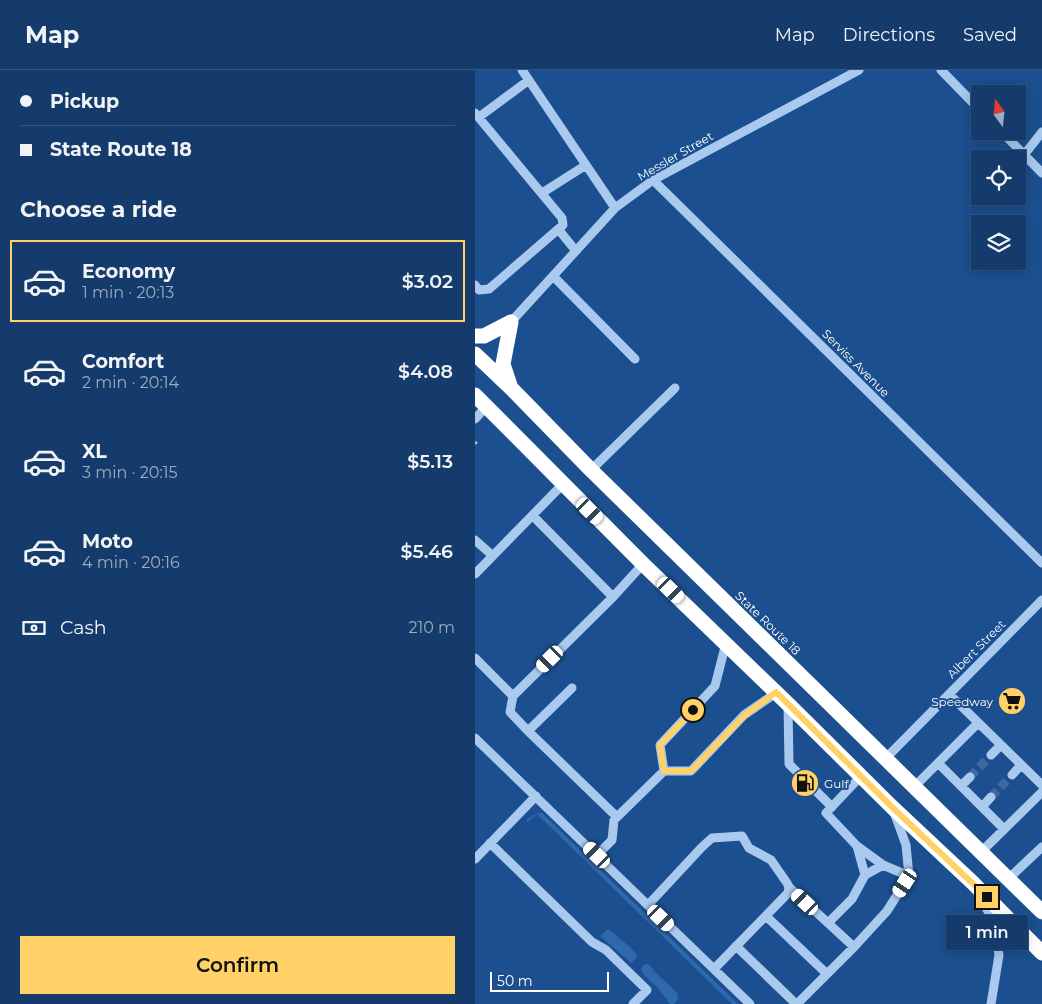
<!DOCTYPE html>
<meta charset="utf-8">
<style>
:root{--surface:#143b6b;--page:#1d4271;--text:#f1f3f6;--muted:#9dadc1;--line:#33557e;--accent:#ffd166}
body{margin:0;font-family:Montserrat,sans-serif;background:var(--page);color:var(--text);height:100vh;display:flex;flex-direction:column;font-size:19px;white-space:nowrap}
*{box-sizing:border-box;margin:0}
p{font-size:16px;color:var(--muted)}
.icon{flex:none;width:28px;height:28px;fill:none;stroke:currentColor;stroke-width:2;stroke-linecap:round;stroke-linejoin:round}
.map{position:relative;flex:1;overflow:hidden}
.panel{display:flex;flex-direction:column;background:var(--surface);width:475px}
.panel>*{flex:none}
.top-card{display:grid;align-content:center;height:110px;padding:0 20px;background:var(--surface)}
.needle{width:32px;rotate:345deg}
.fabs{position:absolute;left:496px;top:15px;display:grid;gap:10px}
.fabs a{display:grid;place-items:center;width:55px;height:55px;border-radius:0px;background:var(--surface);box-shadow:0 2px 12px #0003,0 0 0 1px var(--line);font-size:25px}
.scale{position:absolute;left:15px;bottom:12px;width:119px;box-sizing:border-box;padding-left:5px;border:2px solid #fff;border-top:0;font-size:14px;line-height:18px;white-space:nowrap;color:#fff;-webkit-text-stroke:4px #1b4f8f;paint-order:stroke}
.end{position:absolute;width:22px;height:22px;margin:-11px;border:6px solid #ffd166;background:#111;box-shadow:0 0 0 2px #111}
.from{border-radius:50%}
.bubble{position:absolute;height:35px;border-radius:0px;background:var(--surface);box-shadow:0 2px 12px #0003,0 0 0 1px var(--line);font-size:16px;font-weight:600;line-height:35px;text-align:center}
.car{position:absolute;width:15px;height:30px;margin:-15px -8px;border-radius:6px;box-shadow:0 0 4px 1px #0007;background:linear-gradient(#fff 24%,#345 0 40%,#fff 0 76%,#345 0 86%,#fff 0)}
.top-card b{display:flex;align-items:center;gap:18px;height:48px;font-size:19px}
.top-card b+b{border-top:1px solid var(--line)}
.top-card i{width:12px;height:12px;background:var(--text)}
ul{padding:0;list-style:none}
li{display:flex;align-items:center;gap:15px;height:82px;margin:0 10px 8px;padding:0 10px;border:2px solid transparent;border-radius:0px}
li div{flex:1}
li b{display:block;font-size:19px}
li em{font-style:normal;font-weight:600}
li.current{border-color:var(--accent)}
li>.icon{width:45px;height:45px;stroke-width:1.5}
h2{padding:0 20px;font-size:22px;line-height:60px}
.pay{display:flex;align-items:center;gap:12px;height:55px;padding:0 20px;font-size:19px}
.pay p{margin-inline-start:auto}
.button{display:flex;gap:10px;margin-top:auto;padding:10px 20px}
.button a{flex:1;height:58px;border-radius:0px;background:var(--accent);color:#111;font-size:20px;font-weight:600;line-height:58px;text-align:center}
header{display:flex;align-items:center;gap:30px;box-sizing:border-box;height:70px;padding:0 25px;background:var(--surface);border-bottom:1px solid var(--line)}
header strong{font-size:24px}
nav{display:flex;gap:28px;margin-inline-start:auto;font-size:18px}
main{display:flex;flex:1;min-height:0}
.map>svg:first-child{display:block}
.green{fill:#2e69ad}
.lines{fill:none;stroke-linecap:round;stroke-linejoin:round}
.minor-tunnel{stroke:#3d69a0;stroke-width:9;stroke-dasharray:9 4.5;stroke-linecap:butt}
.path{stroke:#a9c9ee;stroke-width:3;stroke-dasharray:2.5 4;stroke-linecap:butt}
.minor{stroke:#a9c9ee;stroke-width:9}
.highway{stroke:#fff;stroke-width:15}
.route{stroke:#ffd166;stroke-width:6}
.labels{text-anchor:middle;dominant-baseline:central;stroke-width:4;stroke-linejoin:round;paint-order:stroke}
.street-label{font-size:12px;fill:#fff;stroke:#1b4f8f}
.poi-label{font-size:12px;fill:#fff;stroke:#1b4f8f;text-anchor:end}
</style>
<header>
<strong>Map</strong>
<nav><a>Map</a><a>Directions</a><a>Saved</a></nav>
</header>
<main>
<section class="panel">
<div class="top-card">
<b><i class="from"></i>Pickup</b>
<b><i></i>State Route 18</b>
</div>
<h2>Choose a ride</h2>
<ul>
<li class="current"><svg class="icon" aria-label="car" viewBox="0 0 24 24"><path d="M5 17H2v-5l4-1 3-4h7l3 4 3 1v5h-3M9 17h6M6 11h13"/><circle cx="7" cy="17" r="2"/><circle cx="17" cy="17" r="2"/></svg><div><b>Economy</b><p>1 min · 20:13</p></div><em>$3.02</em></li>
<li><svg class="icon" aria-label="car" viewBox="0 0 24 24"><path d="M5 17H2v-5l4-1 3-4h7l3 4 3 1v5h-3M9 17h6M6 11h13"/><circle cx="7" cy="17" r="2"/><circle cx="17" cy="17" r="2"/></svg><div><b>Comfort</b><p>2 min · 20:14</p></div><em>$4.08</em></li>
<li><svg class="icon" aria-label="car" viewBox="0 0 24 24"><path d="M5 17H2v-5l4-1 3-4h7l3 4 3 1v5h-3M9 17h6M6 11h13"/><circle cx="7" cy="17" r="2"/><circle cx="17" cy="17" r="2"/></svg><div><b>XL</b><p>3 min · 20:15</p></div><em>$5.13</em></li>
<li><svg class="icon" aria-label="car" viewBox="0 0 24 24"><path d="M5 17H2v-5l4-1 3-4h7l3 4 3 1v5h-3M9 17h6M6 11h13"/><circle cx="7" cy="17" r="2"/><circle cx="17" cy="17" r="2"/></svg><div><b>Moto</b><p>4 min · 20:16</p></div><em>$5.46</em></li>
</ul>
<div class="pay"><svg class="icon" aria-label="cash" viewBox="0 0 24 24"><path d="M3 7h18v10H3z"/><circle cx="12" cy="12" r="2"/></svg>Cash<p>210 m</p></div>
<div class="button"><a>Confirm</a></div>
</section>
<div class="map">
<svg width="567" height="934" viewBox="0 0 567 934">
<rect width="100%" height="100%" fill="#1b4f8f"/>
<path class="green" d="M 63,743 L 67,743 L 263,934 L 257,934 L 62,744 L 54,751 L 52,752 L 52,749 Z
M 133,859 L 155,877 L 163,886 L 156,893 L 131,871 L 125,866 Z
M 170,894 L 174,894 L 180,902 L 202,923 C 204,928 203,930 199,934 L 195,934 L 183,918 L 169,905 L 166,899 Z"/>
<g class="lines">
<path class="minor-tunnel" d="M 495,707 L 516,685
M 516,727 L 537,705"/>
<path class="path" d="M 0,372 L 3,375"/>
<path class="minor" d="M 47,0 L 140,138
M 466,0 L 505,40
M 0,43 L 87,148 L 88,155 L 14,219 L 4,220 L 0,215
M 4,47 L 54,10
M 526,61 L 567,103
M 549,85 L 567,62
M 178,110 L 567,493
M 67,123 L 111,95
M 83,159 L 101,181
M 78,206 L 160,289
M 36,252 L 140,138 L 178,110 L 384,0
M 0,349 L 11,337
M 116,400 L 200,318
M 58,446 L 138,527
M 0,470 L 18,486
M 0,504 L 88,414
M 0,588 L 38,626 L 35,642 L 53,661
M 97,618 L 53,661 L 142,747
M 474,624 L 567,715
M 38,626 L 138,527 L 168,494
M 313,635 L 314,694 L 357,737
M 0,668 L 275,934
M 516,685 L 526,675
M 410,689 L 567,530
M 463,693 L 529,759
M 189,701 L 185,675 L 240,616 L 251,573
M 537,705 L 546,695
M 386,706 L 351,743 L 382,776 L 408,795 L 434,806
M 486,716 L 495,707
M 439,717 L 503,653
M 507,737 L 516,727
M 15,773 L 117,872 L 131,880 L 172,920 L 158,934
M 506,782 L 567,722
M 122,785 L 137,770 L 139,750 L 189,701 L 216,701 L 269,645 L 301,623
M 0,789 L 61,726
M 390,805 L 408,795
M 533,809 L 567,777
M 314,817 L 379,877
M 505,826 L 518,851 L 524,885 L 516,934
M 173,835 L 227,777 L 237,768 L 267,766 L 274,778 L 296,790 L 312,813 L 314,817 L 313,823 L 239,899
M 291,846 L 351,903
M 353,853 L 377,829 L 390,805 L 382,776
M 261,876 L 321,934
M 322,934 L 379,877 L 412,841 L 434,806 L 431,775 L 419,742"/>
<path class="highway" d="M 0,266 L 9,266 L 36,252
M 0,284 L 37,319 L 116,400 L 567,842
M 35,315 L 28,294 L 36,252
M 0,325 L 168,494 L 313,634 L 417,737 L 498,813 L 567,883"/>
</g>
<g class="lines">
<path class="route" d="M 218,640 L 185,675 L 189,701 L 216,701 L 270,645 L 301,622 L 417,737 L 512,827"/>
</g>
<defs>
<symbol id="supermarket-disc" viewBox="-11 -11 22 22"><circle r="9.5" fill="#ffd166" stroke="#1b4f8f"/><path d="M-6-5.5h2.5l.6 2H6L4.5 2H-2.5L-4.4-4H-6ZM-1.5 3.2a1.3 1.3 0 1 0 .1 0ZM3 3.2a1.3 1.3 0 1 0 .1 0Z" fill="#111"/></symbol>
<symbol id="fuel-disc" viewBox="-11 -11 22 22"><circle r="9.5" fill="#ffd166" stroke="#1b4f8f"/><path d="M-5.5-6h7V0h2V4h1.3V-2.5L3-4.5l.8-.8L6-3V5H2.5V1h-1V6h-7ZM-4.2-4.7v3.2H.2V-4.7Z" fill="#111"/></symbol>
</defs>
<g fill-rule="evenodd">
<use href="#supermarket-disc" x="521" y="615" width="32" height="32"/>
<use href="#fuel-disc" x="314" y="697" width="32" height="32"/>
</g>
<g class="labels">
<g class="street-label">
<text transform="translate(200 86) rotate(-30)">Messler Street</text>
<text transform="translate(381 293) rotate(45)">Serviss Avenue</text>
<text transform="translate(293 553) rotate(44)">State Route 18</text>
<text transform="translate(501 579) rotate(-45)">Albert Street</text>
</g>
<g class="poi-label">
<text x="518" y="631">Speedway</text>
<text x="349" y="713" text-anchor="start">Gulf</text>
</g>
</g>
</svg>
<div class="fabs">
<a><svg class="needle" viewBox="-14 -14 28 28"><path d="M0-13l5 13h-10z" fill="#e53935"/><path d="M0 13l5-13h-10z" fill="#9dadc1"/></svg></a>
<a><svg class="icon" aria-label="locate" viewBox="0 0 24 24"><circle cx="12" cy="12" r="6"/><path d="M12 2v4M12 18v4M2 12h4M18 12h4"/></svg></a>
<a><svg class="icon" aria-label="layers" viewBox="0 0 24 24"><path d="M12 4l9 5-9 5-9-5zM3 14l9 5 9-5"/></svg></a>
</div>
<div class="scale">50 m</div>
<i class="end from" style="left:218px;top:640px"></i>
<i class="end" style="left:512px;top:827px"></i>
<div class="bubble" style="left:471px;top:845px;width:82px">1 min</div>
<i class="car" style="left:115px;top:441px;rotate:135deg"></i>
<i class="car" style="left:196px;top:520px;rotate:134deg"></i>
<i class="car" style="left:75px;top:589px;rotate:225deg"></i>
<i class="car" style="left:122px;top:785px;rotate:314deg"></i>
<i class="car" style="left:430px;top:813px;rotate:213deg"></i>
<i class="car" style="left:330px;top:832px;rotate:313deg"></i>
<i class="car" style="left:186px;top:848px;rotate:134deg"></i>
</div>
</main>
